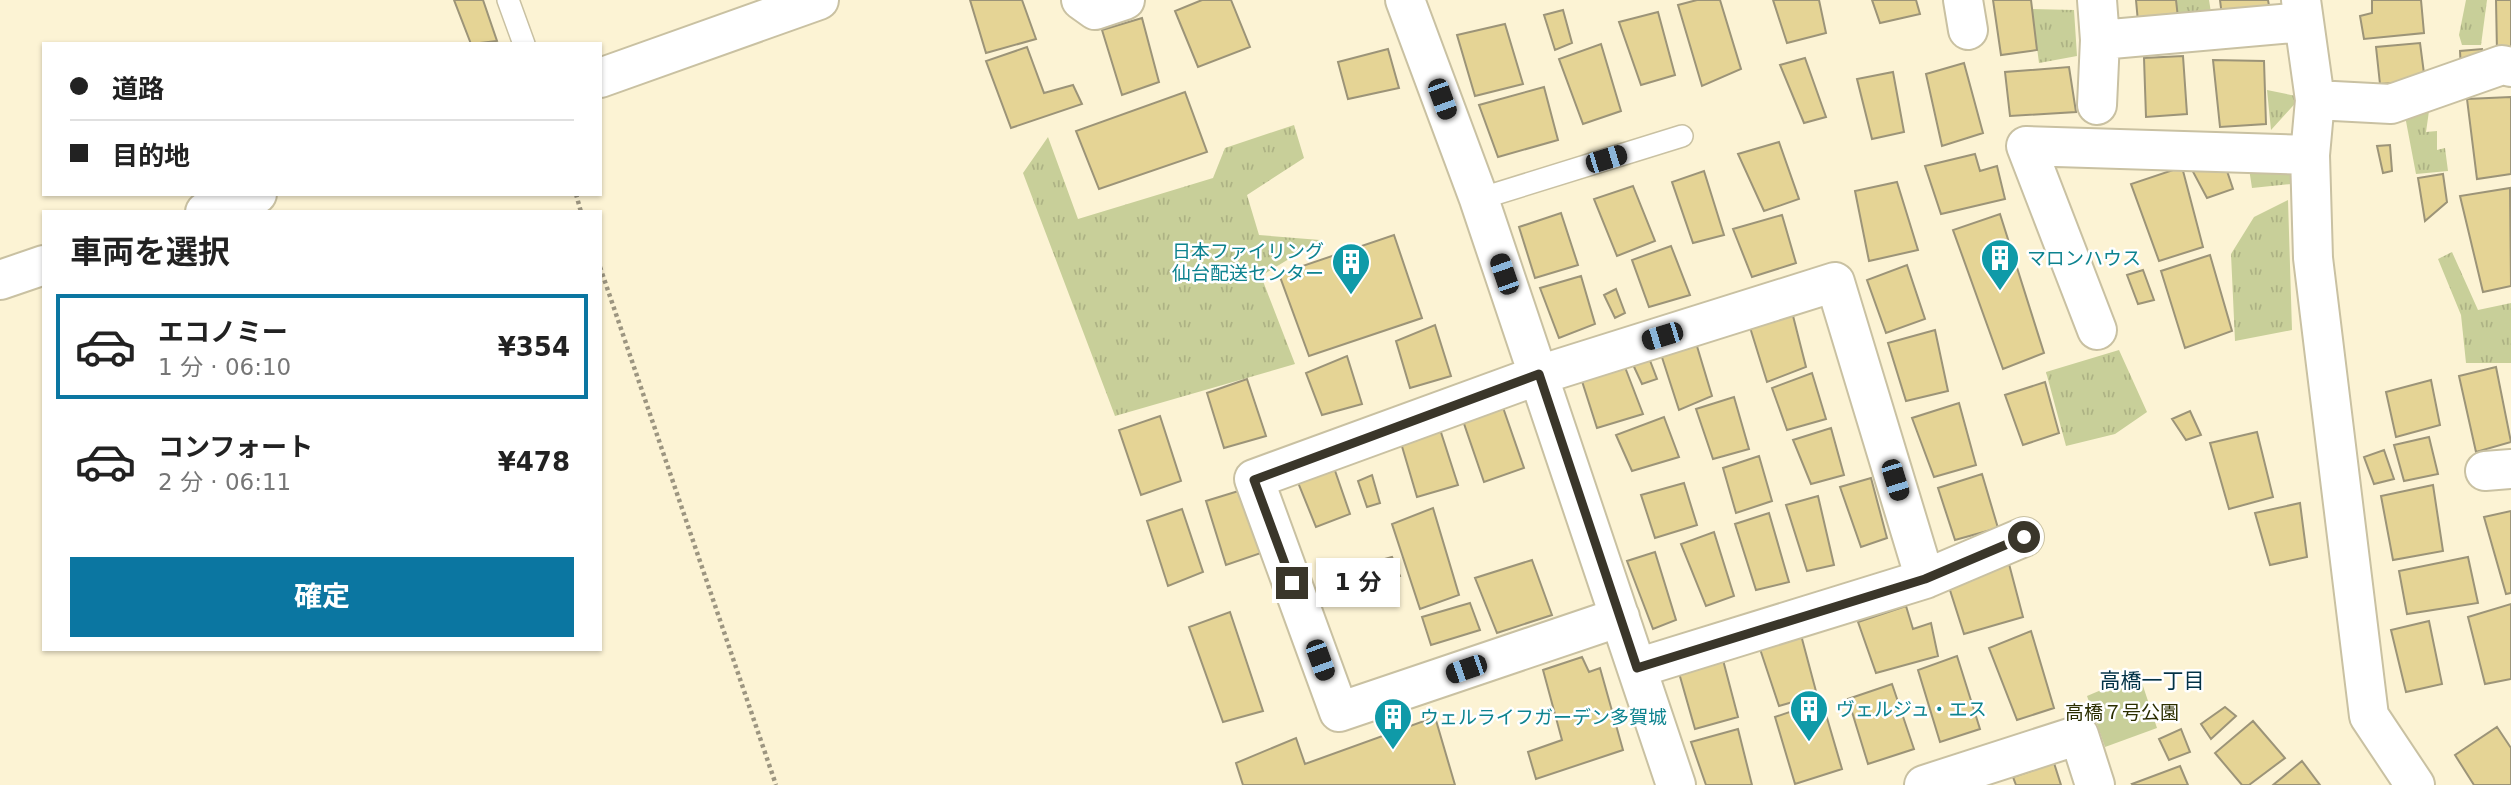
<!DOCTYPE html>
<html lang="ja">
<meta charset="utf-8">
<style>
:root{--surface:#fff;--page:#f6f6f6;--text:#222;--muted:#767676;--line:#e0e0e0;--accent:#0b76a1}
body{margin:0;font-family:"DejaVu Sans","Noto Sans JP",sans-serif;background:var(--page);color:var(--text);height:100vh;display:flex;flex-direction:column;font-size:26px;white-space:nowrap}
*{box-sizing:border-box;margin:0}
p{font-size:23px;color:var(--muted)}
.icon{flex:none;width:38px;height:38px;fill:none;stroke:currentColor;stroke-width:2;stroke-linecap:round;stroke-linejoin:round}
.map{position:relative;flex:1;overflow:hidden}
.side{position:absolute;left:42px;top:210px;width:560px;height:441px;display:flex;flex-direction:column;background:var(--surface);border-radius:0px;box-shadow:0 2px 5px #0004}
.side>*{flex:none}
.hud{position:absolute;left:42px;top:42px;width:560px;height:154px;border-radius:0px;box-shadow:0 2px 5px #0004;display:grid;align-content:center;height:154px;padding:0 28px;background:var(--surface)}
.end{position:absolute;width:32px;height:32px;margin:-16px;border:9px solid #3a362a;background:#fff;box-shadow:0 0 0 4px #fff}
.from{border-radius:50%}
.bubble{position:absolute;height:49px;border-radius:0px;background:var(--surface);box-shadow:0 2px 5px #0004;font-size:23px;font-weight:700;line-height:49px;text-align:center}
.car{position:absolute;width:21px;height:42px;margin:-21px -10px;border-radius:9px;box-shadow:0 0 5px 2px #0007;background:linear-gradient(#222 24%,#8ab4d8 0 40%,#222 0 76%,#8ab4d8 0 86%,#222 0)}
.hud b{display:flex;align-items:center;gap:24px;height:66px;font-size:26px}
.hud b+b{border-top:2px solid var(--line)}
.hud i{width:18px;height:18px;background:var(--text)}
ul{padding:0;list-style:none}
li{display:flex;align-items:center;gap:21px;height:105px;margin:0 14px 10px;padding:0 14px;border:4px solid transparent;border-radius:0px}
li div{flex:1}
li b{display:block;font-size:26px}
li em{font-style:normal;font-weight:700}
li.selected{border-color:var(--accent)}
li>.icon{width:63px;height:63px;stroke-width:1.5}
h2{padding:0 28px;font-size:32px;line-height:84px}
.primary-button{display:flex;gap:14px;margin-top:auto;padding:14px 28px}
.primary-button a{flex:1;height:80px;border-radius:0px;background:var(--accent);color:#fff;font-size:28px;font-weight:700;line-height:80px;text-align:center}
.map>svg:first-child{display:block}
.grass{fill:url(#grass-tufts)}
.park{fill:#c8cf99}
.building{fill:#e5d495;stroke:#9c9478;stroke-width:2}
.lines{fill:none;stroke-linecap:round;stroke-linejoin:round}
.service-casing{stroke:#c9c1a2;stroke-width:24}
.minor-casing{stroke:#c9c1a2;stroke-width:42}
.tertiary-casing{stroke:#c9c1a2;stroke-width:42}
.path{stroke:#9c9580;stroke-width:4.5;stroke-dasharray:3.5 3.5;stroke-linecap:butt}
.service{stroke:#fff;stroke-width:21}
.minor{stroke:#fff;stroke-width:38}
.tertiary{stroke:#fff;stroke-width:38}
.route{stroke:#3a362a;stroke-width:9}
.labels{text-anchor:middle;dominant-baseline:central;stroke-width:5;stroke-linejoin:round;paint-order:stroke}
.culture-label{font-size:19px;fill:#0d838f;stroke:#fff;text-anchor:start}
.park-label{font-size:19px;fill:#2b2e00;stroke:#fff}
.neighbourhood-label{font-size:21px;fill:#023246;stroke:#fff}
</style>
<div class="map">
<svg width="2511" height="785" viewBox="0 0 2511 785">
<defs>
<pattern id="grass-tufts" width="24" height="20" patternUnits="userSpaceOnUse" patternTransform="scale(1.75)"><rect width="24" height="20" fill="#c8cf99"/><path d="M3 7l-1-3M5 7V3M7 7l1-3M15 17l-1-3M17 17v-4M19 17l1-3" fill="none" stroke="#adb284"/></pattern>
</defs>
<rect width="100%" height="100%" fill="#fcf3d4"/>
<path class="grass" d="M 2176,0 L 2209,0 L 2213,25 L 2178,25 Z
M 2466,0 L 2487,0 L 2481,45 L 2462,45 L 2459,35 Z
M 2032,9 L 2074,10 L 2077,56 L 2039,63 Z
M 2267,90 L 2301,97 L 2271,130 Z
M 2429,111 L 2426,132 L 2437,131 L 2437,150 L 2445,148 L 2448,171 L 2416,174 L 2405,116 Z
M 1294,125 L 1304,158 L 1247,195 L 1259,235 L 1320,240 L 1261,276 L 1295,364 L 1115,416 L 1023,173 L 1048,137 L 1078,219 L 1213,178 L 1225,148 Z
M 2248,162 L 2293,162 L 2291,184 L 2252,188 Z
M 2288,200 L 2292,330 L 2235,341 L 2231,254 L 2254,217 Z
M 2452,252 L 2478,310 L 2511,303 L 2511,363 L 2466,363 L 2461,315 L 2438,259 Z
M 2119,350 L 2147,412 L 2115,434 L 2066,446 L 2046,372 Z"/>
<path class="park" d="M 2139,674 L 2157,728 L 2105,747 L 2087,696 Z"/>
<path class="building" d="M 454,0 L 483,0 L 497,41 L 471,44 Z
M 970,0 L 1022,0 L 1036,39 L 986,53 Z
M 1202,0 L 1231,0 L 1250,47 L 1198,67 L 1175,11 Z
M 1697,0 L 1720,0 L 1741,69 L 1702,86 L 1678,5 Z
M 1773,0 L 1819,0 L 1826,33 L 1787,43 Z
M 1872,0 L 1916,0 L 1920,14 L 1880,23 Z
M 1993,0 L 2031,0 L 2037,50 L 2001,55 Z
M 2136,0 L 2176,0 L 2178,18 L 2138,22 Z
M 2220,0 L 2268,0 L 2270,11 L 2222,16 Z
M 2372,0 L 2421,0 L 2424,33 L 2364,39 L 2360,16 L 2372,13 Z
M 2496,0 L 2511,0 L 2511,52 L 2497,52 Z
M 1563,10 L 1572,43 L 1555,50 L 1544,15 Z
M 1658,12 L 1675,75 L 1641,85 L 1619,22 Z
M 1142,18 L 1159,82 L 1122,95 L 1102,30 Z
M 1505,24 L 1523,84 L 1475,96 L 1457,35 Z
M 2420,43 L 2425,81 L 2380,84 L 2376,47 Z
M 1601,44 L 1621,111 L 1583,124 L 1559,59 Z
M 1027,47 L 1044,93 L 1073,85 L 1082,104 L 1011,128 L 986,61 Z
M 1388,49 L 1399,88 L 1348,99 L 1338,62 Z
M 2482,49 L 2481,66 L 2461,70 L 2460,51 Z
M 2183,56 L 2187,114 L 2146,117 L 2144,58 Z
M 1805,58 L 1826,117 L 1804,123 L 1780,65 Z
M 2213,60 L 2264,61 L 2266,124 L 2220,127 Z
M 1964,63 L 1983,133 L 1942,146 L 1926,74 Z
M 2069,67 L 2076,112 L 2010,116 L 2005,72 Z
M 1893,72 L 1904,132 L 1872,139 L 1857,79 Z
M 1544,87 L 1558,140 L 1498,157 L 1479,105 Z
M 1185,92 L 1207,152 L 1099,189 L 1076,131 Z
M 2511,97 L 2511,174 L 2477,179 L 2467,99 Z
M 1779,142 L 1799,199 L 1764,211 L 1738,154 Z
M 2390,145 L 2392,171 L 2383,173 L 2377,146 Z
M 1975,154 L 1980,171 L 1997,166 L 2005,199 L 1941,214 L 1925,166 Z
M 2223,159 L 2233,189 L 2207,198 L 2191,168 Z
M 2182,167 L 2203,247 L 2159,261 L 2131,184 Z
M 1704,171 L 1724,235 L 1693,243 L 1672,182 Z
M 2443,174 L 2447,202 L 2425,221 L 2418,178 Z
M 1897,182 L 1918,250 L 1869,261 L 1855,191 Z
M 1633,186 L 1655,241 L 1617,256 L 1594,199 Z
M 2510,188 L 2511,286 L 2483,292 L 2460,196 Z
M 1561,213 L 1578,265 L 1535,278 L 1519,227 Z
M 2000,214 L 2044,353 L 2003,369 L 1953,230 Z
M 1782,215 L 1796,263 L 1752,277 L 1733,229 Z
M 1394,235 L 1422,318 L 1309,356 L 1279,274 Z
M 1671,246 L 1690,295 L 1649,307 L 1632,260 Z
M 2210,255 L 2232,331 L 2185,348 L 2161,271 Z
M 1907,265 L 1925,319 L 1886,333 L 1867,280 Z
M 2143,270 L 2154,300 L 2138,304 L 2127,275 Z
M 1581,276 L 1595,324 L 1559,338 L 1540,288 Z
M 1616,289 L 1625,313 L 1615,318 L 1604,295 Z
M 1791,308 L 1806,367 L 1767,382 L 1748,321 Z
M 1435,325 L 1451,376 L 1410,388 L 1396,341 Z
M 1935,330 L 1948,391 L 1906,401 L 1888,343 Z
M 1693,333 L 1712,396 L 1679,410 L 1658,345 Z
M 1646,350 L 1657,379 L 1642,384 L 1629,356 Z
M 1347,356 L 1362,404 L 1322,415 L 1306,373 Z
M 1623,362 L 1643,414 L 1597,428 L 1581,378 Z
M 2496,367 L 2511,442 L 2476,452 L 2459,376 Z
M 1812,373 L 1826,419 L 1787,430 L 1772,388 Z
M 1247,379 L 1266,436 L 1224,448 L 1207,393 Z
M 2431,380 L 2440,425 L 2396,437 L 2386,392 Z
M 2045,382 L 2059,433 L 2023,445 L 2005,395 Z
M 1499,396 L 1524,468 L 1484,482 L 1460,412 Z
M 1734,397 L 1749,449 L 1713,459 L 1696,409 Z
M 1959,403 L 1976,465 L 1934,477 L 1912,418 Z
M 2190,411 L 2201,435 L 2186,440 L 2172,419 Z
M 1160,416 L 1181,481 L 1141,495 L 1119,430 Z
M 1664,417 L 1679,457 L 1632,471 L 1616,435 Z
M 1437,420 L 1458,485 L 1417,497 L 1398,433 Z
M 1831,428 L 1844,475 L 1811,484 L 1793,440 Z
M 2257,432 L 2273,497 L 2229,509 L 2210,443 Z
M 2429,437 L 2438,474 L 2404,481 L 2394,445 Z
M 2384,450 L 2394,479 L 2374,484 L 2364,457 Z
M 1759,456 L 1772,501 L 1736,513 L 1723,468 Z
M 1332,462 L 1350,514 L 1316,527 L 1295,475 Z
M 1982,474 L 1998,528 L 1955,540 L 1938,488 Z
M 1372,475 L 1380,503 L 1367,507 L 1358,481 Z
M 1871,478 L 1887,538 L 1861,547 L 1840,487 Z
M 1684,483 L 1697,525 L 1655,538 L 1641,495 Z
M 2433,485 L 2443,551 L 2393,560 L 2381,496 Z
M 1245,489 L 1267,551 L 1226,565 L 1206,501 Z
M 1818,496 L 1834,565 L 1807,571 L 1786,505 Z
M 2300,503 L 2307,557 L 2270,565 L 2255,513 Z
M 1433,508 L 1459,595 L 1420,609 L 1392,524 Z
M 1182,509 L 1203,572 L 1168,586 L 1147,521 Z
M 2511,511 L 2511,593 L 2506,594 L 2484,517 Z
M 1769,513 L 1789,582 L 1756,590 L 1735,524 Z
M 1714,532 L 1734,596 L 1706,606 L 1681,544 Z
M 1655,552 L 1676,620 L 1653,629 L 1627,561 Z
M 1392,557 L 1400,576 L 1383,585 L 1374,562 Z
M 2468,557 L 2478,603 L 2407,614 L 2399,571 Z
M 1532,560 L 1552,615 L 1497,633 L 1475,578 Z
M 2009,564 L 2023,617 L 1964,634 L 1949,587 Z
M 1470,603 L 1480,630 L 1431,645 L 1422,617 Z
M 2511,604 L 2511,679 L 2485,684 L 2468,617 Z
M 1906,606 L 1913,629 L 1931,623 L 1938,656 L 1876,673 L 1858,622 Z
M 1230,612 L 1263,711 L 1223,722 L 1189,627 Z
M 2429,621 L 2442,684 L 2406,692 L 2391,630 Z
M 2031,631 L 2054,708 L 2017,720 L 1989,648 Z
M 1801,635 L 1817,695 L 1779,706 L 1760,649 Z
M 1957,656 L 1980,729 L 1940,742 L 1918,670 Z
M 1582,657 L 1589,672 L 1600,668 L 1623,750 L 1536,779 L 1528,752 L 1562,740 L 1543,670 Z
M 1723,660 L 1738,717 L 1695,729 L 1679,673 Z
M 1892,684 L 1914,749 L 1868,764 L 1848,699 Z
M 1822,701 L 1842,769 L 1795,784 L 1775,717 Z
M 2225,707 L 2236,716 L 2211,739 L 2201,724 Z
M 1435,717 L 1455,785 L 1243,785 L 1236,763 L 1296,738 L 1305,764 Z
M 2253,721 L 2285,758 L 2249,785 L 2242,785 L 2215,753 Z
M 2497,727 L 2511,748 L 2511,785 L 2474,785 L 2455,755 Z
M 1738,729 L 1752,785 L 1706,785 L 1691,742 Z
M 2181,729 L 2190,752 L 2169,760 L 2159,739 Z
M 2302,761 L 2320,785 L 2273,785 Z
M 2054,763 L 2061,785 L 2016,785 L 2013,777 Z
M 2180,766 L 2188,785 L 2133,785 L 2132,784 Z"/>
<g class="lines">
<defs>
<path id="service" d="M 508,0 L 524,44
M 1479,199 L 1682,136"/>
<path id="minor" d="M 1081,0 L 1095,10 L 1125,0
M 1405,0 L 1479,199 L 1676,785
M 1963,0 L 1968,30
M 2301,0 L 2315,100 L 2310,155 L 2313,258 L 2369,716 L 2415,785
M 2100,40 L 2304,22
M 2315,100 L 2391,104 L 2502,65 L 2511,67
M 2097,105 L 2100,40 L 2097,0
M 2097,330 L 2026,146 L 2310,155
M 2485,471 L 2511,469
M 1925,579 L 2024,537
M 1620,617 L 1339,712 L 1254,479 L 1539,375 L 1835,282 L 1925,579 L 1637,668
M 1924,785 L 2079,735 L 2095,785"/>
<path id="tertiary" d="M 600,78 L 819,0
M 205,212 L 257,194
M 0,280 L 44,265"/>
</defs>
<use href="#service" class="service-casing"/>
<use href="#minor" class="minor-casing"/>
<use href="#tertiary" class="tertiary-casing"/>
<path class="path" d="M 576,194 L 581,212
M 600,267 L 776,785"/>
<use href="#service" class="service"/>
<use href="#minor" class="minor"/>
<use href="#tertiary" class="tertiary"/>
</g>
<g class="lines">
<path class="route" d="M 1292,583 L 1254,480 L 1539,374 L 1637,668 L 1925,579 L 2024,537"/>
</g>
<defs>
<symbol id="building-pin" viewBox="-11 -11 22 30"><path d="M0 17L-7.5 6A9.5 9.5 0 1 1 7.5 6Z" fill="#0f9aa8" stroke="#fff"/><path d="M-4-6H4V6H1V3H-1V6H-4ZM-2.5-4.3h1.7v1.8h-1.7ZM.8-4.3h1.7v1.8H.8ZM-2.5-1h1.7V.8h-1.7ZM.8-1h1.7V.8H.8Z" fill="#fff"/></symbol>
</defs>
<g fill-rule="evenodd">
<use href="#building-pin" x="1978" y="236" width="44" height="60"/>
<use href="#building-pin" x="1329" y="240" width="44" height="60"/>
<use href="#building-pin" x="1787" y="687" width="44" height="60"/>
<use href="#building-pin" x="1371" y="695" width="44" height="60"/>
</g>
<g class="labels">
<g class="culture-label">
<text x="1324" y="251" text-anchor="end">日本ファイリング<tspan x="1324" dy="22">仙台配送センター</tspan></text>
<text x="2027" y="258">マロンハウス</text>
<text x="1836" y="709">ヴェルジュ・エス</text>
<text x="1420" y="717">ウェルライフガーデン多賀城</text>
</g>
<g class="park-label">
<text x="2122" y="712">高橋７号公園</text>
</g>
<g class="neighbourhood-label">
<text x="2152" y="681">高橋一丁目</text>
</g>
</g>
</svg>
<i class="end from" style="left:2024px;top:537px"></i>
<i class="end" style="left:1292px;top:583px"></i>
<div class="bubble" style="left:1316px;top:558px;width:84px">1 分</div>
<i class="car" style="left:1442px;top:99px;rotate:160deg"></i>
<i class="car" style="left:1606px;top:159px;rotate:73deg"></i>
<i class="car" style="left:1504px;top:274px;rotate:341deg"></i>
<i class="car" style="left:1662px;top:336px;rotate:253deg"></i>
<i class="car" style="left:1895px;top:480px;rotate:163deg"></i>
<i class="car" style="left:1320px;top:660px;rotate:160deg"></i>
<i class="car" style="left:1466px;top:669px;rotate:251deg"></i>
<div class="hud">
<b><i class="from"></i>道路</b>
<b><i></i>目的地</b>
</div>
<section class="side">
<h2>車両を選択</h2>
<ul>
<li class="selected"><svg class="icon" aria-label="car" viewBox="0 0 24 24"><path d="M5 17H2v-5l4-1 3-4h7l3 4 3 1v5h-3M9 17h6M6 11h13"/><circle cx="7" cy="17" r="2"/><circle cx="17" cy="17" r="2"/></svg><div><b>エコノミー</b><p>1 分 · 06:10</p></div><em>¥354</em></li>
<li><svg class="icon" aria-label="car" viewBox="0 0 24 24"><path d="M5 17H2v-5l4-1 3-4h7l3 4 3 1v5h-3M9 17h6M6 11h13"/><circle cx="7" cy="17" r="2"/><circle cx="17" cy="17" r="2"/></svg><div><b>コンフォート</b><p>2 分 · 06:11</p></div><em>¥478</em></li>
</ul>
<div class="primary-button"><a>確定</a></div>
</section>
</div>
